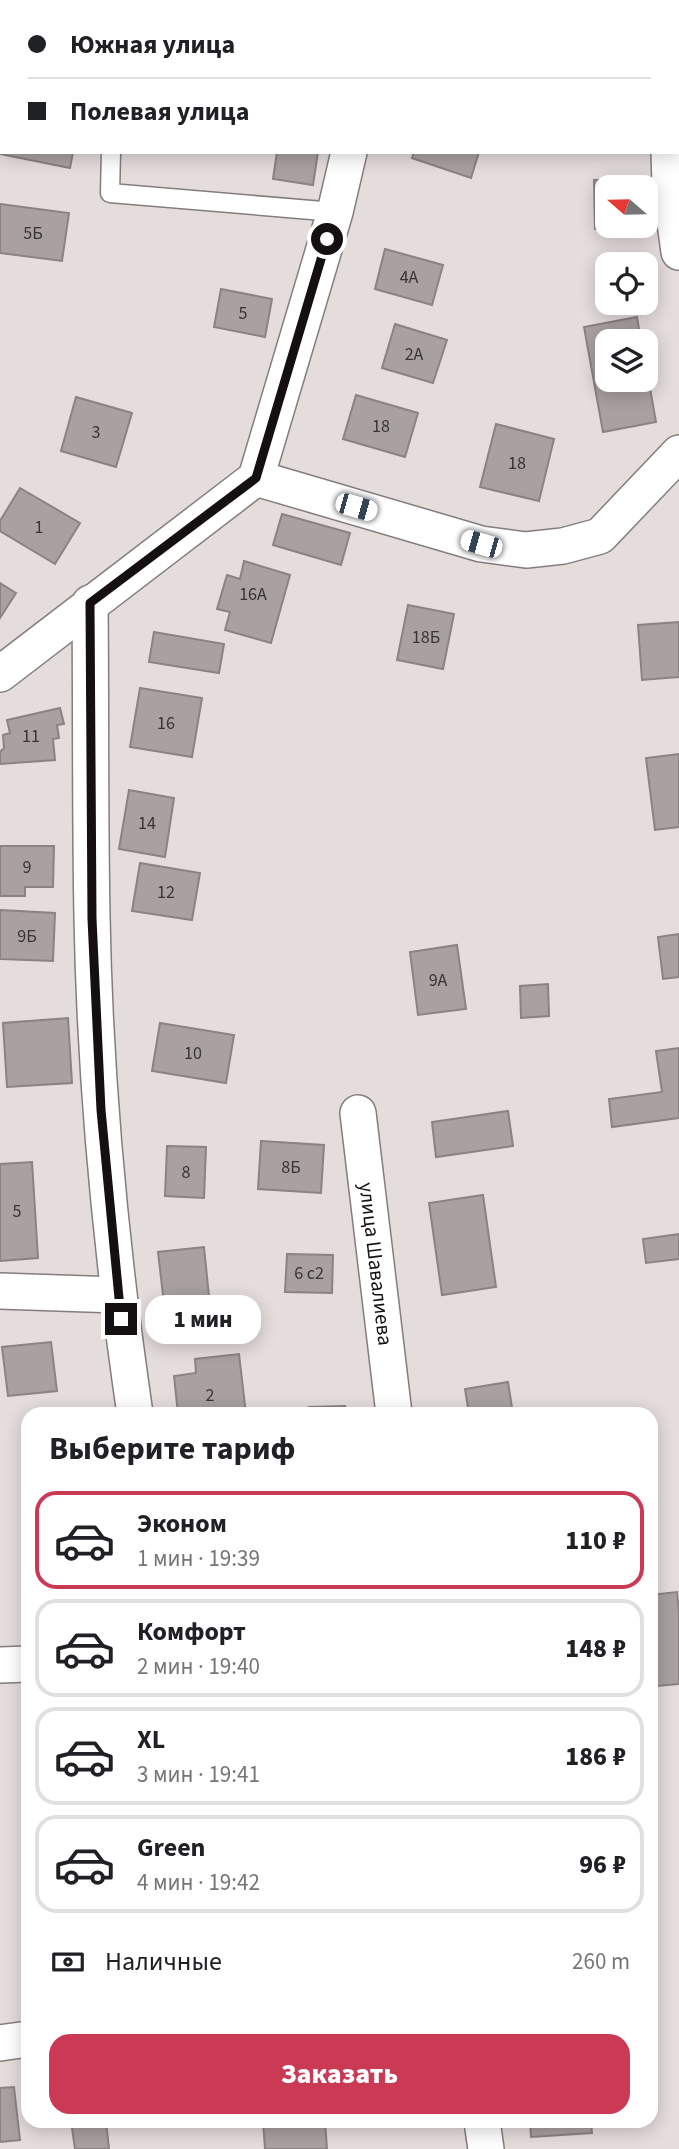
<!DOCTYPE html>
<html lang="ru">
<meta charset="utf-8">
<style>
:root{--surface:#fff;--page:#f6f6f6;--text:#202124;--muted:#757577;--line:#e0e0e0;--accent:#ca3a55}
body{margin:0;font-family:"Source Sans 3",sans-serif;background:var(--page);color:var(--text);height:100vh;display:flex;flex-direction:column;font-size:26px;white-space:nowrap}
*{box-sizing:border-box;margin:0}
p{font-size:23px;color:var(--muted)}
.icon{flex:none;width:38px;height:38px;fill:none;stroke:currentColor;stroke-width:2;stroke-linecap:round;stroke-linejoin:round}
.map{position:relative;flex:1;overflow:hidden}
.drawer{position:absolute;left:21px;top:1407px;width:637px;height:721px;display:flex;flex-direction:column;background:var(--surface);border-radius:21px;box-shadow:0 4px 18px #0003}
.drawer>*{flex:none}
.hud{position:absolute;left:0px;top:0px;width:679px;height:154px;box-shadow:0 4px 18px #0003;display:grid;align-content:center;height:154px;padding:0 28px;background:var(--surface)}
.needle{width:46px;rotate:290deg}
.buttons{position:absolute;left:595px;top:175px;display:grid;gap:14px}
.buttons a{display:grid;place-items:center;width:63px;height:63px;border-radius:14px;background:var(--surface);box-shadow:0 4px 18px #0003;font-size:35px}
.end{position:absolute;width:32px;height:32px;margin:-16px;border:9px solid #141011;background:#fff;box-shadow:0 0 0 4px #fff}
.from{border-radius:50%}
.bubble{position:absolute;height:49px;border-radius:21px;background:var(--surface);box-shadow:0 4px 18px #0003;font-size:23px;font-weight:800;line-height:49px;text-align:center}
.car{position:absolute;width:21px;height:42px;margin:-21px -10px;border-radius:9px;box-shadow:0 0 5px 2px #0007;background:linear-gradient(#fff 24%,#345 0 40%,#fff 0 76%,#345 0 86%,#fff 0)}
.hud b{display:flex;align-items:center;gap:24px;height:66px;font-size:26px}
.hud b+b{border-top:2px solid var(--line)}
.hud i{width:18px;height:18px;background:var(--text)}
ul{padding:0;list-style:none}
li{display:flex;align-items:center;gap:21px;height:98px;margin:0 14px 10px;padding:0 14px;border:4px solid var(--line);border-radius:21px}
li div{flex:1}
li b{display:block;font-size:26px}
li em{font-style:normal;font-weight:800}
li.active{border-color:var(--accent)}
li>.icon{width:63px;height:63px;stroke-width:1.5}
h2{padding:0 28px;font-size:32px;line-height:84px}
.pay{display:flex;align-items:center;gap:18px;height:77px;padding:0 28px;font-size:26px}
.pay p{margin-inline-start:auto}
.cta{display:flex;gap:14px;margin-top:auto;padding:14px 28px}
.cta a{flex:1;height:80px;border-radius:21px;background:var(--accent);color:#fff;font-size:28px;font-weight:800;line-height:80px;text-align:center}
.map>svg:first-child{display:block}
.building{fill:#a9a0a0;stroke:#8b8282;stroke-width:2;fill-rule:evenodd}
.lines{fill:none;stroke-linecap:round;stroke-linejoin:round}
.service-casing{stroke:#857d7d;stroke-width:21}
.minor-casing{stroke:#857d7d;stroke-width:38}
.service{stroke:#fff;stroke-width:18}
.minor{stroke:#fff;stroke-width:35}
.route{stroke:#141011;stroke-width:9}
.labels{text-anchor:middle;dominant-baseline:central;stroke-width:6;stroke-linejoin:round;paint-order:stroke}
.number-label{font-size:18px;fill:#393435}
.street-label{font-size:21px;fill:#141011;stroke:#fff}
</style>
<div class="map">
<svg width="679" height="2149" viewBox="0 0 679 2149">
<rect width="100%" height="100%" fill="#e5dcdc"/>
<path class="building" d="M 267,0 L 324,0 L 324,2 L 267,2 Z
M 0,33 L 2,34 L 2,93 L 0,93 Z
M 0,130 L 2,131 L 2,152 L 73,152 L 70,168 L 0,154 Z
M 277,152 L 318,152 L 313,185 L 273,179 Z
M 414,152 L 479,152 L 471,178 L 412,158 Z
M 650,179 L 651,228 L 595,229 L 594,180 ZM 607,187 L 646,187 L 646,226 L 607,226 Z
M 0,204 L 69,213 L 62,261 L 0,253 Z
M 385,249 L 443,265 L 432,305 L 375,289 Z
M 221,289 L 272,299 L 265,337 L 214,327 Z
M 637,317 L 641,341 L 607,341 L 607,380 L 646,380 L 646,366 L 656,422 L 603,432 L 584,327 Z
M 395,324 L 447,340 L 433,383 L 382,368 Z
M 356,395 L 418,413 L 405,457 L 343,439 Z
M 76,397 L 132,413 L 116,467 L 61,451 Z
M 496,424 L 554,439 L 539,501 L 480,487 Z
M 20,488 L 80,523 L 55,564 L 0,531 L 0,521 Z
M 282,514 L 350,533 L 341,565 L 273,545 Z
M 244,561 L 290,575 L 271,643 L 225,630 L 230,612 L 217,609 L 227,575 L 240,579 Z
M 0,583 L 16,593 L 0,618 Z
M 408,605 L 454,614 L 443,669 L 397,660 Z
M 679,622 L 679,677 L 642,680 L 638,625 Z
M 154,632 L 224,644 L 219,673 L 149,662 Z
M 140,688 L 202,698 L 192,757 L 130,747 Z
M 60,708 L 64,724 L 57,725 L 59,738 L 53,739 L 55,760 L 0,764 L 0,752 L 4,748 L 3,735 L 10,733 L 7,720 Z
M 679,754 L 679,827 L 655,830 L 646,758 Z
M 129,790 L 174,798 L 165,857 L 119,849 Z
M 0,846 L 54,846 L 53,887 L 25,887 L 25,896 L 0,896 Z
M 140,863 L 200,873 L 192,920 L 132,911 Z
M 0,910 L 55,913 L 53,961 L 0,959 Z
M 679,934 L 679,977 L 663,979 L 658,937 Z
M 457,945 L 466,1009 L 418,1015 L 410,952 Z
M 548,984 L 549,1016 L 521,1018 L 520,986 Z
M 68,1018 L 72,1083 L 7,1087 L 3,1023 Z
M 160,1023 L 234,1035 L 226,1083 L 152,1071 Z
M 679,1048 L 679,1118 L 612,1127 L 609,1099 L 662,1092 L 656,1051 Z
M 508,1111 L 513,1146 L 436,1157 L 432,1122 Z
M 261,1141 L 324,1145 L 321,1193 L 258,1189 Z
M 167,1146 L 206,1147 L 204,1198 L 165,1196 Z
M 32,1162 L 38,1258 L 0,1261 L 0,1164 Z
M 483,1195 L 496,1287 L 442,1295 L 429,1203 Z
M 679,1234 L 679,1259 L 646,1263 L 643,1239 Z
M 204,1247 L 211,1316 L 166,1321 L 158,1252 Z
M 287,1254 L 333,1255 L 332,1293 L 285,1292 Z
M 51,1342 L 57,1391 L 8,1396 L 2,1347 Z
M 239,1354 L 246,1414 L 178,1414 L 174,1376 L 196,1373 L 195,1359 Z
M 508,1382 L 513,1414 L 469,1414 L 465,1389 Z
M 345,1406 L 346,1414 L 309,1414 L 309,1407 Z
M 677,1592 L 679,1613 L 679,1684 L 657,1686 L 652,1645 L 653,1644 L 651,1595 Z
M 651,1726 L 656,1767 L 651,1767 Z
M 14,2087 L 20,2140 L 0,2142 L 0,2088 Z
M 71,2121 L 106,2121 L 109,2149 L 75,2149 Z
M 263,2121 L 325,2121 L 327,2149 L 265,2149 Z
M 530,2121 L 591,2121 L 592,2133 L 531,2137 Z"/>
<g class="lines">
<defs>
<path id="service" d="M 0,118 L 2,119
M 111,152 L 110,193 L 335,212"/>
<g id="minor">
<path d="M 385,2 L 386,0"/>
<path d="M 669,152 L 670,186 L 679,252"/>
<path d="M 256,478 L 481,544 L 526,550 L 563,546 L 600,536 L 679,453"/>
<path d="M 256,478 L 335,212 L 349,152"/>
<path d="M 90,603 C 91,708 90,812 92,917 C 95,1083 111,1250 135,1414"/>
<path d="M 0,674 L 256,478"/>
<path id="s1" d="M 358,1113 L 394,1414"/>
<path d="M 0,1291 L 117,1295"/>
<path d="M 0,1665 L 28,1664"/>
<path d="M 0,2043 L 28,2039"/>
<path d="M 482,2121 L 486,2149"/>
</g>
</defs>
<use href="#service" class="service-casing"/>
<use href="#minor" class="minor-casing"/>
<use href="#service" class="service"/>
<use href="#minor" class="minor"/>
</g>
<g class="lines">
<path class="route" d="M 121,1319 L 101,1110 L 92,919 L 90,603 L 256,478 L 327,239"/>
</g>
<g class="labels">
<g class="number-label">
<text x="33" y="233">5Б</text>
<text x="409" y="277">4А</text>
<text x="243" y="313">5</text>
<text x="414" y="354">2А</text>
<text x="381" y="426">18</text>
<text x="96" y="432">3</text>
<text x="517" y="463">18</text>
<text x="39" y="527">1</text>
<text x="253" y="594">16А</text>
<text x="426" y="637">18Б</text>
<text x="166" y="723">16</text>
<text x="31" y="736">11</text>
<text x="147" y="823">14</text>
<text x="27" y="867">9</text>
<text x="166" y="892">12</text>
<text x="27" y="936">9Б</text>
<text x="438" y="980">9А</text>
<text x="193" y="1053">10</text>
<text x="291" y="1167">8Б</text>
<text x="186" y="1172">8</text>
<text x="17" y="1211">5</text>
<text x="309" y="1273">6 с2</text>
<text x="210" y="1395">2</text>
</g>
<g class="street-label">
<text stroke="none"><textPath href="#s1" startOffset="152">улица Шавалиева</textPath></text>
</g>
</g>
</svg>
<div class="buttons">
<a><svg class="needle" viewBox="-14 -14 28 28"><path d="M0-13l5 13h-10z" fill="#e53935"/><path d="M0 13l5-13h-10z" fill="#757577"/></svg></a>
<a><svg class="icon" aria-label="locate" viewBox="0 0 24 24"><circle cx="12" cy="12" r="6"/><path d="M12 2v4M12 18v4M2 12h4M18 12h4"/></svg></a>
<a><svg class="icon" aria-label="layers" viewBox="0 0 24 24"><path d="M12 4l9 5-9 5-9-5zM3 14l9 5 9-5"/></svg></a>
</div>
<i class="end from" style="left:327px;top:239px"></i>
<i class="end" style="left:121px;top:1319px"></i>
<div class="bubble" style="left:145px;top:1295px;width:116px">1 мин</div>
<i class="car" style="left:356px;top:507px;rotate:106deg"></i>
<i class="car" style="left:481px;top:544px;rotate:286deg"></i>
<div class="hud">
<b><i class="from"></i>Южная улица</b>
<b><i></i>Полевая улица</b>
</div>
<section class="drawer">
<h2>Выберите тариф</h2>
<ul>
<li class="active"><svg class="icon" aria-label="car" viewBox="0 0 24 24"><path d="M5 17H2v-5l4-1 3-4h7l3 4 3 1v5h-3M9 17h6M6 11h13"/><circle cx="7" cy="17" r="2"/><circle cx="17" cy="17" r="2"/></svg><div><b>Эконом</b><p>1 мин · 19:39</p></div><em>110 ₽</em></li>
<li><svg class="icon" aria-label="car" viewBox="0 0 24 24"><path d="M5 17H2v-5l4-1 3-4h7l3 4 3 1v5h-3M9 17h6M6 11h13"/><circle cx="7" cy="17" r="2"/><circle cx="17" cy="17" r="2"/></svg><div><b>Комфорт</b><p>2 мин · 19:40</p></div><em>148 ₽</em></li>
<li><svg class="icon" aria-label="car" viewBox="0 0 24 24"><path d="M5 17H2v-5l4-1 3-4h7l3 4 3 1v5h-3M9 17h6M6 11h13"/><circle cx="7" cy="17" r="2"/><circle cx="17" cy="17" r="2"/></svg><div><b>XL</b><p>3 мин · 19:41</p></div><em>186 ₽</em></li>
<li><svg class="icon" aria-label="car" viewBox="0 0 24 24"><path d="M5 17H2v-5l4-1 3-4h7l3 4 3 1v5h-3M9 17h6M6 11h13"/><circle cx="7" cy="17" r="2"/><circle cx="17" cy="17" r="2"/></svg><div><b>Green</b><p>4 мин · 19:42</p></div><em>96 ₽</em></li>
</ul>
<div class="pay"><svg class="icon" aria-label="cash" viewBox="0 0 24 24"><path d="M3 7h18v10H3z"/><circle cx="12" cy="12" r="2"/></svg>Наличные<p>260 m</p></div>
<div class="cta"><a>Заказать</a></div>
</section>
</div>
